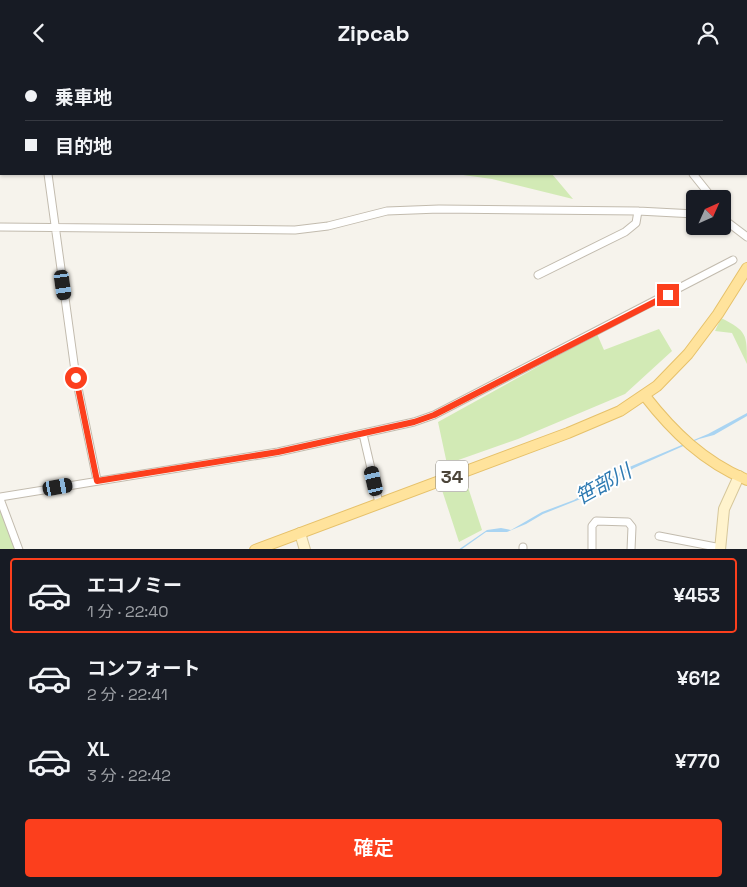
<!DOCTYPE html>
<html lang="ja">
<meta charset="utf-8">
<style>
:root{--surface:#171b24;--page:#242831;--text:#f1f3f6;--muted:#9ea1a6;--line:#363941;--accent:#fc3f1d}
body{margin:0;font-family:"Space Grotesk","Noto Sans JP",sans-serif;background:var(--page);color:var(--text);height:100vh;display:flex;flex-direction:column;font-size:19px;white-space:nowrap}
*{box-sizing:border-box;margin:0}
p{font-size:16px;color:var(--muted)}
.icon{flex:none;width:28px;height:28px;fill:none;stroke:currentColor;stroke-width:2;stroke-linecap:round;stroke-linejoin:round}
.map{position:relative;height:484px;overflow:hidden}
.panel{display:flex;flex-direction:column;background:var(--surface);flex:1}
.panel>*{flex:none}
.banner{position:absolute;left:0px;top:0px;width:748px;height:110px;box-shadow:0 1px 4px #0004;display:grid;align-content:center;height:110px;padding:0 25px;background:var(--surface)}
.needle{width:32px;rotate:45deg}
.controls{position:absolute;left:686px;top:125px;display:grid;gap:10px}
.controls a{display:grid;place-items:center;width:45px;height:45px;border-radius:5px;background:var(--surface);box-shadow:0 1px 4px #0004;font-size:25px}
.end{position:absolute;width:22px;height:22px;margin:-11px;border:6px solid #fc3f1d;background:#fff;box-shadow:0 0 0 2px #fff}
.from{border-radius:50%}
.car{position:absolute;width:15px;height:30px;margin:-15px -8px;border-radius:6px;box-shadow:0 0 4px 1px #0007;background:linear-gradient(#222 24%,#8ab4d8 0 40%,#222 0 76%,#8ab4d8 0 86%,#222 0)}
.banner b{display:flex;align-items:center;gap:18px;height:48px;font-size:19px}
.banner b+b{border-top:1px solid var(--line)}
.banner i{width:12px;height:12px;background:var(--text)}
ul{padding:9px 0 0;list-style:none}
li{display:flex;align-items:center;gap:15px;height:75px;margin:0 10px 8px;padding:0 15px;border:2px solid transparent;border-radius:5px}
li div{flex:1}
li b{display:block;font-size:19px}
li em{font-style:normal;font-weight:600}
li.on{border-color:var(--accent)}
li>.icon{width:45px;height:45px;stroke-width:1.5}
.cta{display:flex;gap:10px;margin-top:auto;padding:10px 25px}
.cta a{flex:1;height:58px;border-radius:5px;background:var(--accent);color:#fff;font-size:20px;font-weight:600;line-height:58px;text-align:center}
header{display:flex;justify-content:space-between;align-items:center;height:65px;padding:0 25px;background:var(--surface);font-size:22px;font-weight:600}
.map>svg:first-child{display:block}
.green{fill:#d2eab5}
.water{fill:#a9d4f2}
.lines{fill:none;stroke-linecap:round;stroke-linejoin:round}
.street-casing{stroke:#c2bbae;stroke-width:9}
.secondary-casing{stroke:#d6c79b;stroke-width:12}
.primary-casing{stroke:#e6c16a;stroke-width:12}
.street{stroke:#fff;stroke-width:7}
.secondary{stroke:#fff3cd;stroke-width:10}
.primary{stroke:#ffe39c;stroke-width:10}
.route{stroke:#fc3f1d;stroke-width:6}
.labels{text-anchor:middle;dominant-baseline:central;stroke-width:4;stroke-linejoin:round;paint-order:stroke}
.shield{fill:#fff;stroke:#817c74;stroke-width:1}
.shield-label{font-size:18px;font-weight:bold;fill:#4b4439}
.water-label{font-size:20px;font-style:italic;fill:#2e7ab2;stroke:#fff}
</style>
<header><svg class="icon" aria-label="back" viewBox="0 0 24 24"><path d="M15 5l-7 7 7 7"/></svg>Zipcab<svg class="icon" aria-label="person" viewBox="0 0 24 24"><circle cx="12" cy="8" r="4"/><path d="M4 21q1-7 8-7t8 7"/></svg></header>
<div class="map">
<svg width="747" height="485" viewBox="0 0 747 485">
<rect width="100%" height="100%" fill="#f6f3ec"/>
<path class="green" d="M 0,0 L 77,0 L 1,1 L 1,3 Z
M 218,0 L 341,0 L 342,1 L 220,1 Z
M 456,109 L 552,109 L 573,134 L 492,114 Z
M 721,253 C 747,266 747,269 747,299 L 732,268 L 715,266 Z
M 659,264 L 672,286 L 625,329 L 518,374 L 447,399 L 438,357 L 597,269 L 604,285 Z
M 466,416 L 482,465 L 459,477 L 442,425 Z
M 0,441 L 16,484 L 0,484 Z"/>
<path class="water" d="M 747,348 L 747,351 L 714,370 L 699,374 L 634,403 L 578,435 L 543,449 L 526,459 L 507,467 L 486,467 L 462,484 L 458,485 L 487,465 L 501,463 L 511,465 L 542,447 L 574,435 L 627,403 L 708,369 Z"/>
<g class="lines">
<defs>
<path id="street" d="M 602,0 L 603,1
M 84,1 L 86,0
M 48,109 L 76,313 L 97,415
M 693,109 L 713,134
M 722,153 L 747,172
M 0,162 L 295,165 L 328,161 L 387,146 L 439,144 L 638,146 L 695,149
M 538,210 L 625,167 L 636,158 L 638,146
M 363,369 L 379,438
M 0,432 L 278,387 L 414,357 L 434,350 L 733,195
M 0,434 L 19,485
M 659,471 L 721,483
M 523,485 L 523,482
M 592,485 L 592,461 L 596,456 L 628,457 L 632,462 L 631,485"/>
<path id="secondary" d="M 300,468 L 305,485
M 720,485 L 724,444 L 739,411"/>
<path id="primary" d="M 645,331 C 673,367 704,397 747,415
M 255,485 L 568,368 L 620,346 L 657,321 L 688,289 L 718,249 L 747,203"/>
</defs>
<use href="#street" class="street-casing"/>
<use href="#secondary" class="secondary-casing"/>
<use href="#primary" class="primary-casing"/>
<use href="#street" class="street"/>
<use href="#secondary" class="secondary"/>
<use href="#primary" class="primary"/>
</g>
<g class="lines">
<path class="route" d="M 76,313 L 97,416 L 278,387 L 414,357 L 434,350 L 668,230"/>
</g>
<g class="labels">
<rect class="shield" x="436" y="395.5" width="32" height="31" rx="4"/>
<g class="shield-label">
<text x="452" y="411">34</text>
</g>
<g class="water-label">
<text transform="translate(603 419) rotate(-29)">笹部川</text>
</g>
</g>
</svg>
<div class="controls">
<a><svg class="needle" viewBox="-14 -14 28 28"><path d="M0-13l5 13h-10z" fill="#e53935"/><path d="M0 13l5-13h-10z" fill="#9ea1a6"/></svg></a>
</div>
<i class="end from" style="left:76px;top:313px"></i>
<i class="end" style="left:668px;top:230px"></i>
<i class="car" style="left:63px;top:220px;rotate:172deg"></i>
<i class="car" style="left:374px;top:416px;rotate:347deg"></i>
<i class="car" style="left:58px;top:422px;rotate:80deg"></i>
<div class="banner">
<b><i class="from"></i>乗車地</b>
<b><i></i>目的地</b>
</div>
</div>
<section class="panel">
<ul>
<li class="on"><svg class="icon" aria-label="car" viewBox="0 0 24 24"><path d="M5 17H2v-5l4-1 3-4h7l3 4 3 1v5h-3M9 17h6M6 11h13"/><circle cx="7" cy="17" r="2"/><circle cx="17" cy="17" r="2"/></svg><div><b>エコノミー</b><p>1 分 · 22:40</p></div><em>¥453</em></li>
<li><svg class="icon" aria-label="car" viewBox="0 0 24 24"><path d="M5 17H2v-5l4-1 3-4h7l3 4 3 1v5h-3M9 17h6M6 11h13"/><circle cx="7" cy="17" r="2"/><circle cx="17" cy="17" r="2"/></svg><div><b>コンフォート</b><p>2 分 · 22:41</p></div><em>¥612</em></li>
<li><svg class="icon" aria-label="car" viewBox="0 0 24 24"><path d="M5 17H2v-5l4-1 3-4h7l3 4 3 1v5h-3M9 17h6M6 11h13"/><circle cx="7" cy="17" r="2"/><circle cx="17" cy="17" r="2"/></svg><div><b>XL</b><p>3 分 · 22:42</p></div><em>¥770</em></li>
</ul>
<div class="cta"><a>確定</a></div>
</section>
